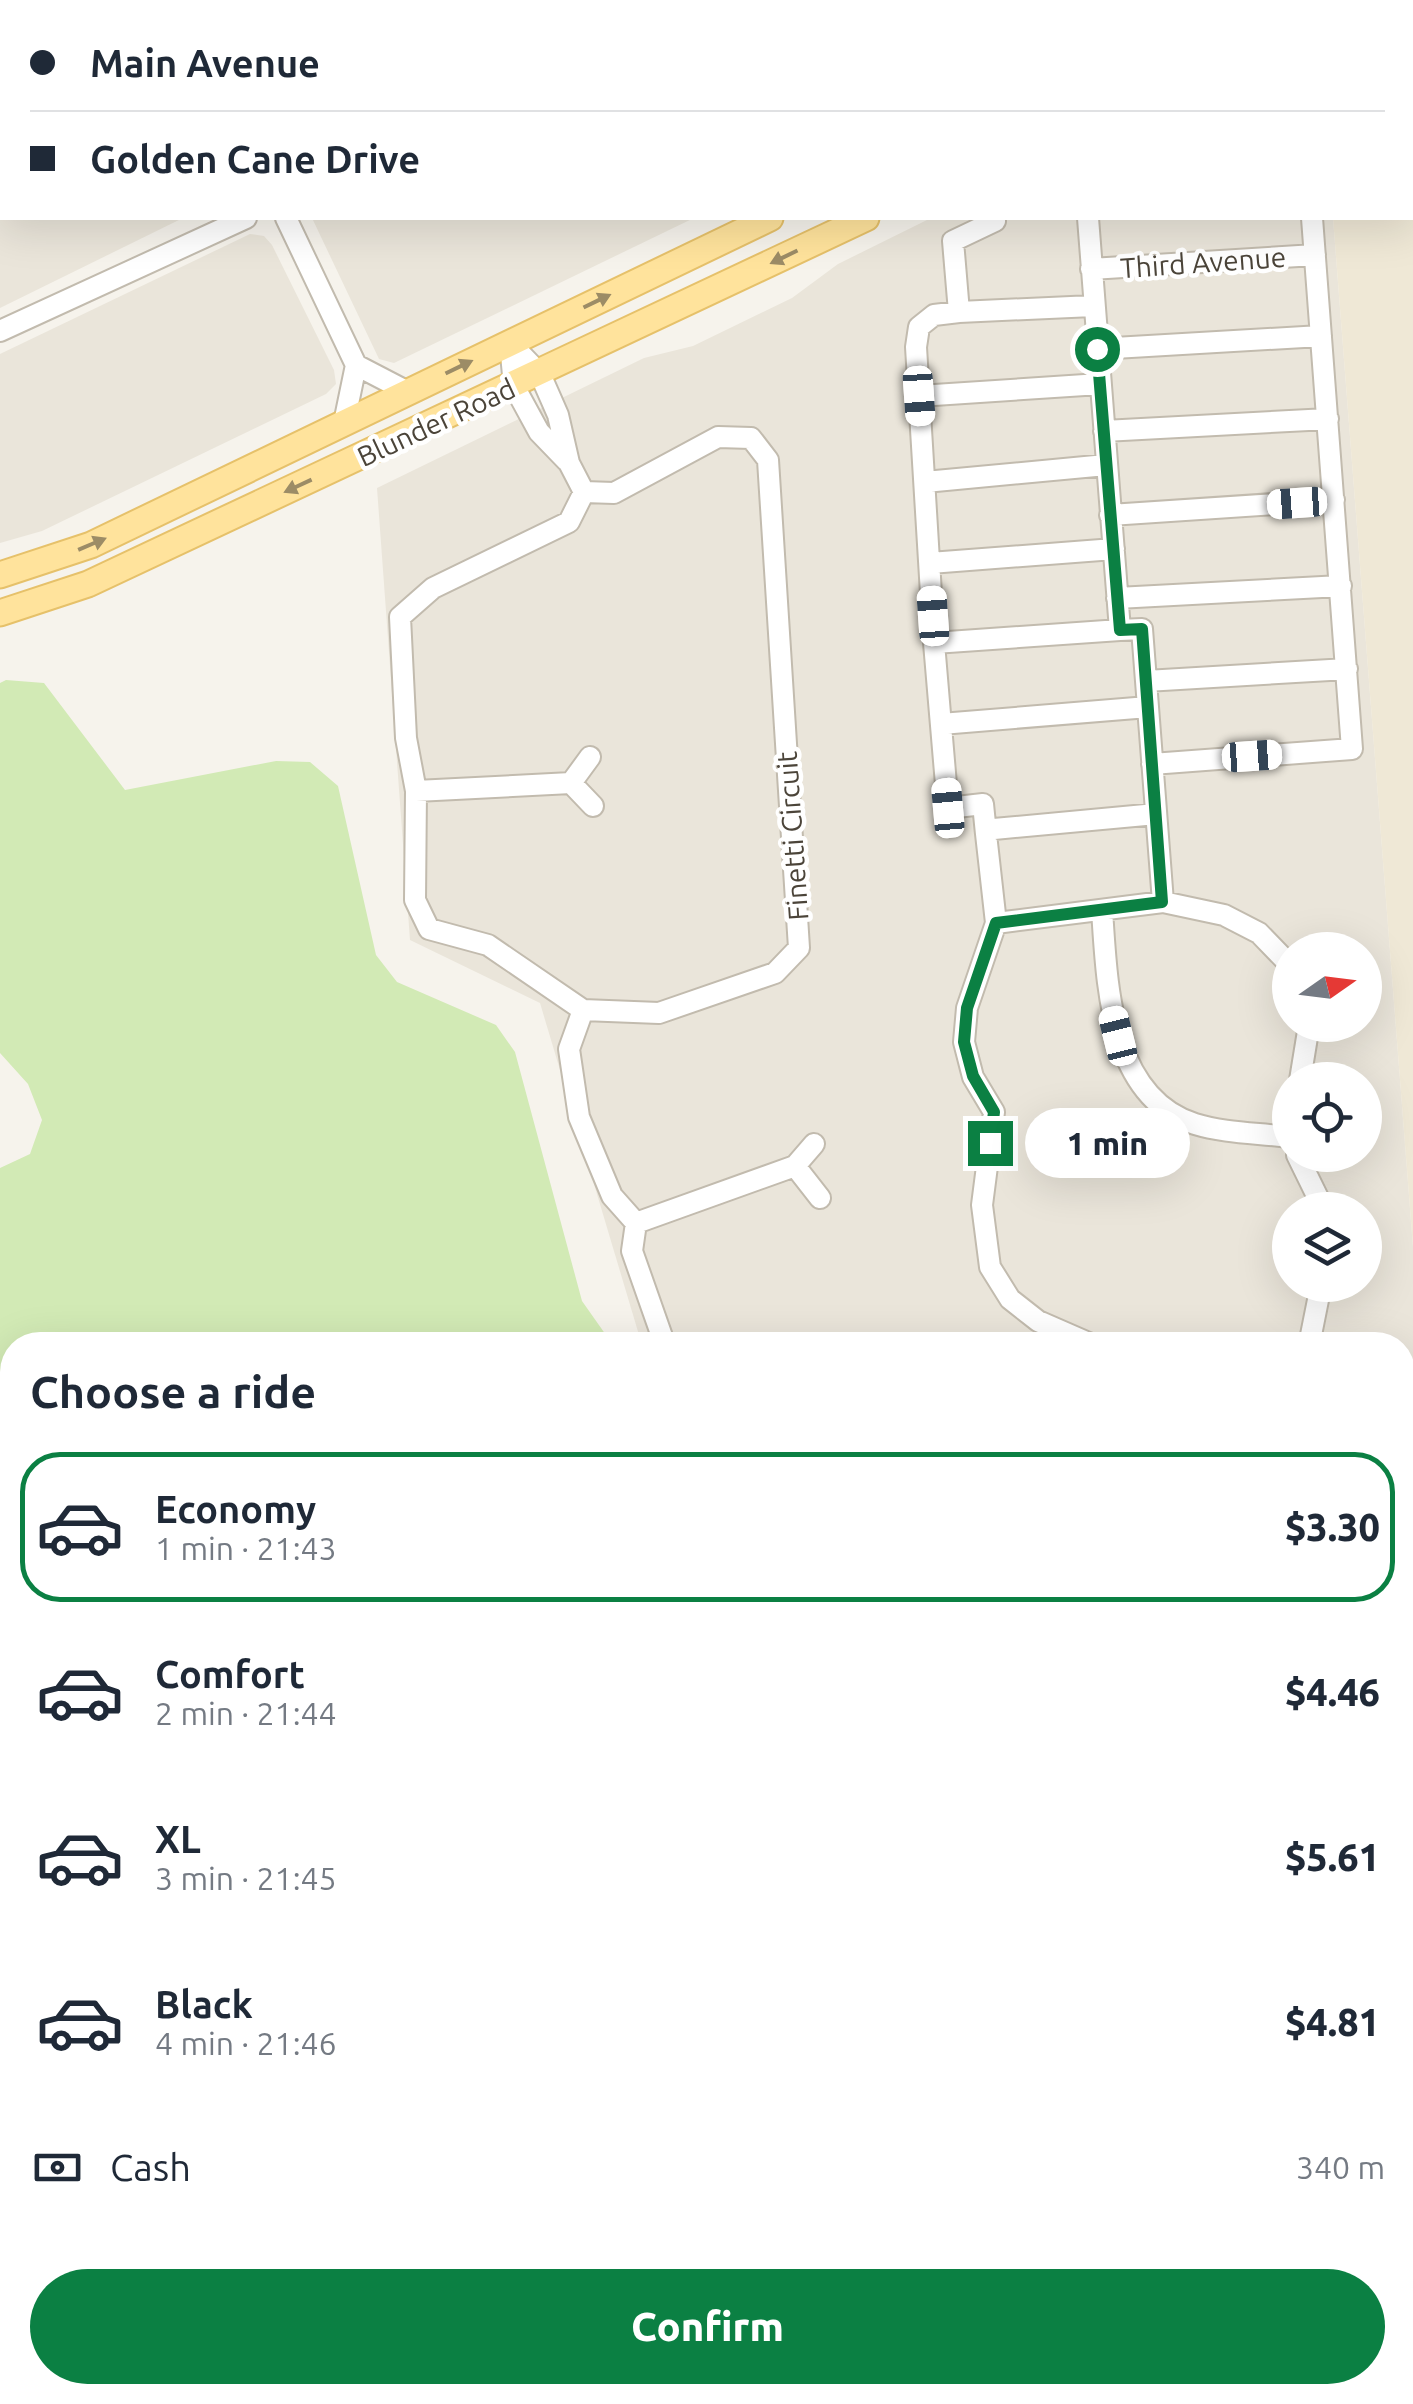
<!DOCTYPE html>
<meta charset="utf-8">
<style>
:root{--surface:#fff;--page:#f2f2f3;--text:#1f2937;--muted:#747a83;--line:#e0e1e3;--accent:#0b8043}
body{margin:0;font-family:Ubuntu,sans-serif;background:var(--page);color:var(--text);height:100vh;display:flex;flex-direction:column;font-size:38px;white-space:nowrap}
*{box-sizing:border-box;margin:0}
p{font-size:32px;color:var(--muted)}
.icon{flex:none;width:55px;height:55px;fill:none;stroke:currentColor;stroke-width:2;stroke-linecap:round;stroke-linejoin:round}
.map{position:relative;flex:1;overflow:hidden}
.details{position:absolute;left:0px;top:1332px;width:1415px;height:1072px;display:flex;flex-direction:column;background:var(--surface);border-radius:40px 40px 0 0;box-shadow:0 10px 40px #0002}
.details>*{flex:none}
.guide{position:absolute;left:0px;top:0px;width:1415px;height:220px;box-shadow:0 10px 40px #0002;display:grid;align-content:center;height:220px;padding:0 30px;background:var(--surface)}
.needle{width:65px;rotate:76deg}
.controls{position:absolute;left:1272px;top:932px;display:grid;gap:20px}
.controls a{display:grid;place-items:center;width:110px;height:110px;border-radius:50%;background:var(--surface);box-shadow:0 10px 40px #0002;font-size:50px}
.end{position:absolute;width:45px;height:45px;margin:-22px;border:12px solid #0b8043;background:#fff;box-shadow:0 0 0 5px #fff}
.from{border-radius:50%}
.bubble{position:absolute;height:70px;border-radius:35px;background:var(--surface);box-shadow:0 10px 40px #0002;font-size:32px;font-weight:800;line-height:70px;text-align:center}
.car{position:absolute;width:30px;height:60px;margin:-30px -15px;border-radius:12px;box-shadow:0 0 8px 2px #0007;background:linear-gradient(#fff 24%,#345 0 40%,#fff 0 76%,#345 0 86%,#fff 0)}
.guide b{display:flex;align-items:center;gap:35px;height:95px;font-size:38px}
.guide b+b{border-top:2px solid var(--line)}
.guide i{width:25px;height:25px;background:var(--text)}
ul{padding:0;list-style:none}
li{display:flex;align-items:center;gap:30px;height:150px;margin:0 20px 15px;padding:0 10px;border:5px solid transparent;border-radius:40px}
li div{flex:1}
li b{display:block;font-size:38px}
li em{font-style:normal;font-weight:800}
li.selected{border-color:var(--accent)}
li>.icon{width:90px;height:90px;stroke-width:1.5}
h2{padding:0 30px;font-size:45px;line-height:120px}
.pay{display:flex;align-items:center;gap:25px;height:110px;padding:0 30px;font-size:38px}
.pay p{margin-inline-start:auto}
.cta{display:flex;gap:20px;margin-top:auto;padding:20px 30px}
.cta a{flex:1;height:115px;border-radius:60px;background:var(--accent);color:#fff;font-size:40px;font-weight:800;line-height:115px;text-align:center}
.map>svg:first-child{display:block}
.residential{fill:#eae5da;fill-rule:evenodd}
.education{fill:#efe8d6}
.green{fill:#d2eab5}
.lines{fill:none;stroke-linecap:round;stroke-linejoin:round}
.river{stroke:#a9d4f2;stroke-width:35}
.minor-casing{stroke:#c2bbae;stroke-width:24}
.major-casing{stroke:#e6c16a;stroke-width:29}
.path{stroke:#c4b79f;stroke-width:4;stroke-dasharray:5 5;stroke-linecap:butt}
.minor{stroke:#fff;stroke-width:20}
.major{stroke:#ffe39c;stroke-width:25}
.oneway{fill:#9c8c66}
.route{stroke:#0b8043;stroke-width:12}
.labels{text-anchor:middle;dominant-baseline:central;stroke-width:9;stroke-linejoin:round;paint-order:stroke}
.street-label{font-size:28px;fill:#4b4439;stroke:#fff}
</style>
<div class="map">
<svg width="1413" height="2404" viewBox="0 0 1413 2404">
<rect width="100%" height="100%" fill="#f6f3ec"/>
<path class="residential" d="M 0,0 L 622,0 L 2,2 L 2,218 L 183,218 L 0,308 Z
M 730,0 L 1143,0 L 725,2 Z
M 312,218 L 694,218 L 394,363 L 379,359 Z
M 931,218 L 1333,218 L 1413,1247 L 1413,1741 L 1403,1744 L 1402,1345 L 642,1345 L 540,1003 L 410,940 L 377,488 L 644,358 L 693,346 L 792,298 L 838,264 ZM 1290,950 L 1365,950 L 1365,1025 L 1290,1025 ZM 1290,1080 L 1365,1080 L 1365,1155 L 1290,1155 ZM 1290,1210 L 1365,1210 L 1365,1285 L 1290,1285 Z
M 250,234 L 264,236 L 272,245 L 334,370 L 336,384 L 326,394 L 42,531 L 0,543 L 0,354 Z"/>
<path class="education" d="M 1413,2 L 1413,1247 L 1333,218 L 1412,218 Z"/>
<path class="green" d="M 6,680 L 44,683 L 125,790 L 276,761 L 310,762 L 338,786 L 376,955 L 397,982 L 496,1025 L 515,1052 L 582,1301 L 613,1345 L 12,1345 L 12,2039 L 0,2025 L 0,1168 L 30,1154 L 42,1120 L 28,1084 L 0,1053 L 0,683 Z
M 1413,2099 L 1413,2396 L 1400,2404 L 405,2404 L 394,2393 L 1402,2392 L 1402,2113 L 1412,2105 Z"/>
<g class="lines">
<path class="river" d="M 0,1858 L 12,1865
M 1402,2182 L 1413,2170"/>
<defs>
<path id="minor" d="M 5,0 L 6,2
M 161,2 L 166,0
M 683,2 L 688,0
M 286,218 L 356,365 L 344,423
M 1088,218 L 1120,630 L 1142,629 L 1163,902
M 995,221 L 953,241 L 959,312 L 1093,306
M 1091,269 L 1315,255
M 0,331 L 246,218
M 510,343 L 540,374 L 558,415 L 569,463 L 584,492
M 510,343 L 514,386 L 539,432 L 567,461
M 1097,349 L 1321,336
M 356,365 L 408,392
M 919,396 L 1100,384
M 1104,431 L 1328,419
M 718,437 L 751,438 L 768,460 L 799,948 L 775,973 L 659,1013 L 583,1010 L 488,945 L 429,929 L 415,900 L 416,791 L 406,738 L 400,617 L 433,588 L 569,522 L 584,492 L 614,493 Z
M 925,482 L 1106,465
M 1110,515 L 1334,500
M 930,563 L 1114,549
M 1117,598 L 1341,586
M 934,643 L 916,347 L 919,327 L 934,315 L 959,312
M 1146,681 L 1347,669
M 941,724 L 1148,707
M 1152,764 L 1352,749 L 1312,218
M 571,783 L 590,757
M 416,791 L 571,783 L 593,806
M 986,834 L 983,804 L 948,808 L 934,643 L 1120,630
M 1102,910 C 1107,982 1109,1097 1195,1124 C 1224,1133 1258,1133 1288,1137
M 996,923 L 1163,902 L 1224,915 L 1259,933 L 1290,965
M 583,1010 L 569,1049 L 579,1117 L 612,1196 L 636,1223 L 795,1166 L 814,1144
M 1300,1080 L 1309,1025
M 1297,1155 L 1324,1210
M 795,1166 L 820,1198
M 636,1223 L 632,1251 L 665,1345
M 1093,1345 L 1038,1321 L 1010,1299 L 990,1267 L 982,1205 L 994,1112 L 973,1077 L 964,1042 L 967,1008 L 996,923 L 986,834 L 994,829 L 1156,814
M 1309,1345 L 1321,1285"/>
<path id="major" d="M 1206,2 L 1211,0
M 1326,2 L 1332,0
M 0,575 L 91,545 L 770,218
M 0,613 L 88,584 L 866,218"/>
</defs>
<use href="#minor" class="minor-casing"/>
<use href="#major" class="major-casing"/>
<path class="path" d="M 806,218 L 807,218"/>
<use href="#minor" class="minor"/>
<use href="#major" class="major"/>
</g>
<defs><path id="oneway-solid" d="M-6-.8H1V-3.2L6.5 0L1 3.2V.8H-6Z" transform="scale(2.5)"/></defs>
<g class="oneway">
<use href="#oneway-solid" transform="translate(784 257) rotate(154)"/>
<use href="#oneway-solid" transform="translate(597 301) rotate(-26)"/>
<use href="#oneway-solid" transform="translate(459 367) rotate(-26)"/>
<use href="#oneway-solid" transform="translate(298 486) rotate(155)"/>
<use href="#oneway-solid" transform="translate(92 544) rotate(-23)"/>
</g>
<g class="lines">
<path class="route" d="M 990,1143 L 994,1112 L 973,1076 L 964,1042 L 967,1008 L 996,923 L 1162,902 L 1142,629 L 1120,630 L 1097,349"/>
</g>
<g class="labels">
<g class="street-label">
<text transform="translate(1203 262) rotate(-4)">Third Avenue</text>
<text transform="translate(436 422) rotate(-25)">Blunder Road</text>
<text transform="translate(792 836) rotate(-94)">Finetti Circuit</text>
</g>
</g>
</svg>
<div class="controls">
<a><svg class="needle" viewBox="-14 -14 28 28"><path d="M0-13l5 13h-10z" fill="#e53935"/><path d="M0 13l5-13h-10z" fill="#747a83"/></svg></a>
<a><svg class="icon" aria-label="locate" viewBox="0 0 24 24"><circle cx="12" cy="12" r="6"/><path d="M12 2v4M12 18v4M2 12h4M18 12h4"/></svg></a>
<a><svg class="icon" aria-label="layers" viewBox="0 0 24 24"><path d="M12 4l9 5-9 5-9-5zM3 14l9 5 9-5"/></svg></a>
</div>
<i class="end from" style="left:1097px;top:349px"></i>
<i class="end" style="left:990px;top:1143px"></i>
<div class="bubble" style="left:1025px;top:1108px;width:165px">1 min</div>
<i class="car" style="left:919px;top:396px;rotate:176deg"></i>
<i class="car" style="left:1297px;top:503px;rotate:266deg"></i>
<i class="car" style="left:933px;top:616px;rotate:356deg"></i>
<i class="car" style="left:1252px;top:756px;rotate:86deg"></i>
<i class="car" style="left:948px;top:808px;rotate:355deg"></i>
<i class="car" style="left:1118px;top:1036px;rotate:346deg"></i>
<div class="guide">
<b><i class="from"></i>Main Avenue</b>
<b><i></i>Golden Cane Drive</b>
</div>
<section class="details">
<h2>Choose a ride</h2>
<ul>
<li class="selected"><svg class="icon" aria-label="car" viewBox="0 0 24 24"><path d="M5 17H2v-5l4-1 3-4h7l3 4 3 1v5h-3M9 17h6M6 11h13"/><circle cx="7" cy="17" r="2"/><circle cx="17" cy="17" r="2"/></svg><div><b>Economy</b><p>1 min · 21:43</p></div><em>$3.30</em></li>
<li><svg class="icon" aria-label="car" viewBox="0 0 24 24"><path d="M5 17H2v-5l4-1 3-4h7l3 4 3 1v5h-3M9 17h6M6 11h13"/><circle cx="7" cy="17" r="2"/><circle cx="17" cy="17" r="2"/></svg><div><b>Comfort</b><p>2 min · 21:44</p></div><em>$4.46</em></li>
<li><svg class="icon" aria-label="car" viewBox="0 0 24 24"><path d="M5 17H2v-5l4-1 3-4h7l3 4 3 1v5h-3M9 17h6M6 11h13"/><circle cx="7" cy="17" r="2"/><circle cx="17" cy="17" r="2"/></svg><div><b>XL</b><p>3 min · 21:45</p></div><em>$5.61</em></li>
<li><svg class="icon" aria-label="car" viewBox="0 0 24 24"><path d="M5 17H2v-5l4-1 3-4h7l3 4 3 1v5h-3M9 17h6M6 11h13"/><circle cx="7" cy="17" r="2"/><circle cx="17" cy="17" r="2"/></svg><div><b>Black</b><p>4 min · 21:46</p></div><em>$4.81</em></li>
</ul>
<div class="pay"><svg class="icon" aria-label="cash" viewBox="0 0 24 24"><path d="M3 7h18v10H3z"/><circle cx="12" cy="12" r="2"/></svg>Cash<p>340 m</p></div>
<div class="cta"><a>Confirm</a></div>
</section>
</div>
